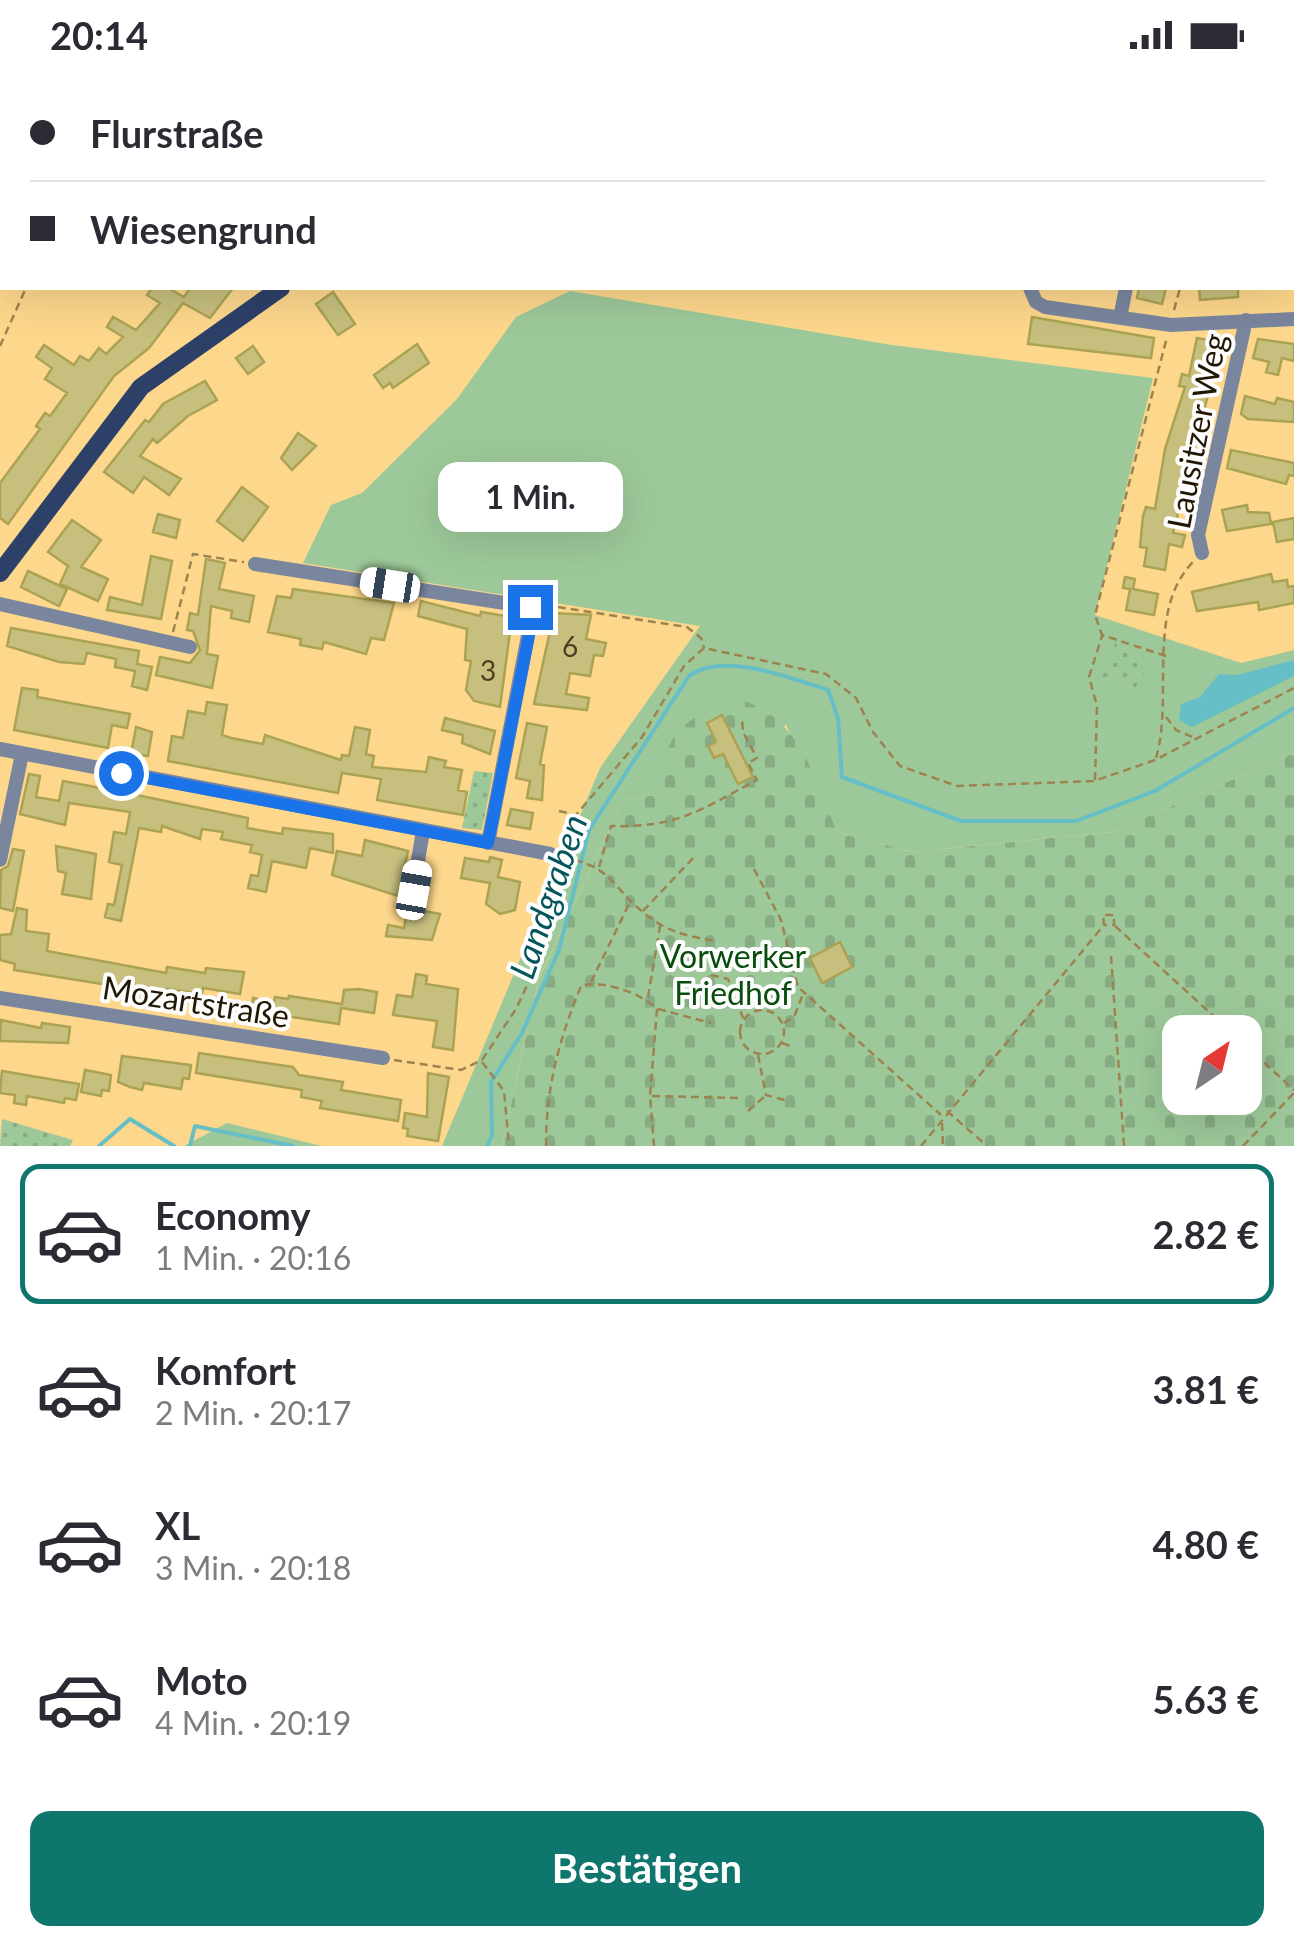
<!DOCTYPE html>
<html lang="de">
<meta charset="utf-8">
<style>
:root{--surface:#fff;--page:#f7f7f7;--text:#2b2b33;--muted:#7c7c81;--line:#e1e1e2;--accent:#0f766e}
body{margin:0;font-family:Lato,sans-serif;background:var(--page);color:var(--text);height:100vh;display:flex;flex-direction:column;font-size:38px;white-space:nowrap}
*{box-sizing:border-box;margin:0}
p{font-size:32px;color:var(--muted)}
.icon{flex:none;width:55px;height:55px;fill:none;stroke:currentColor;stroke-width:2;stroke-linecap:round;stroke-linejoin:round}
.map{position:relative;height:1076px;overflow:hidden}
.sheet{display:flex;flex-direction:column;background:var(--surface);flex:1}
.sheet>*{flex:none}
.guide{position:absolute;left:0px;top:0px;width:1295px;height:220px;box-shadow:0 10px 40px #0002;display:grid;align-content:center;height:220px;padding:0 30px;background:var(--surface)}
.needle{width:65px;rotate:35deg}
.buttons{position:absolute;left:1162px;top:945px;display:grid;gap:20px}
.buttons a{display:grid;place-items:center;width:100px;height:100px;border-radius:20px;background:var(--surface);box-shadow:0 10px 40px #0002;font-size:50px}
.end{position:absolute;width:45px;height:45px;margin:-22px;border:12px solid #1a73e8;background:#fff;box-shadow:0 0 0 5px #fff}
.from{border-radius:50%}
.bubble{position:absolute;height:70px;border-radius:20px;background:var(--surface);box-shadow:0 10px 40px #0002;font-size:32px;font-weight:700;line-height:70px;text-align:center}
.car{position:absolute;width:30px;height:60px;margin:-30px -15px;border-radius:12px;box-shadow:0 0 8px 2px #0007;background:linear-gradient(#fff 24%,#345 0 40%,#fff 0 76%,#345 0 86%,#fff 0)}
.guide b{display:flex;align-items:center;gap:35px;height:95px;font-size:38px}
.guide b+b{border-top:2px solid var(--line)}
.guide i{width:25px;height:25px;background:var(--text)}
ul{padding:18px 0 0;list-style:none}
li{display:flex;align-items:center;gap:30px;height:140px;margin:0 20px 15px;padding:0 10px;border:5px solid transparent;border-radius:20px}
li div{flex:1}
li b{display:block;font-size:38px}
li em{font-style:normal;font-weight:700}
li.current{border-color:var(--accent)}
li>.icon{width:90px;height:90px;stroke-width:1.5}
.action{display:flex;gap:20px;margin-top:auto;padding:20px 30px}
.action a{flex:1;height:115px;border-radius:20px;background:var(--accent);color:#fff;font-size:40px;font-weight:700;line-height:115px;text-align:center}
.status{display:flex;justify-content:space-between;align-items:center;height:70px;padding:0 50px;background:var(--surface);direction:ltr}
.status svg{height:28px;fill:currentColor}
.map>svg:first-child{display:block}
.grass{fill:#9dc99a}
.cemetery{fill:url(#cemetery-stones);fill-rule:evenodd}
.park{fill:url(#park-dots)}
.water{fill:#66bec6}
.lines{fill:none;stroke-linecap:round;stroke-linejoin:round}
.stream{stroke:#66bec6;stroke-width:4}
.building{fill:#c6bf7e;stroke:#aba353;stroke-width:2.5}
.path{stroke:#9d834f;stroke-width:2.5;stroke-dasharray:8 5;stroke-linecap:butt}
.minor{stroke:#7a869e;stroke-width:14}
.major{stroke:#2d4068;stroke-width:18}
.route{stroke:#1a73e8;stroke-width:12}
.labels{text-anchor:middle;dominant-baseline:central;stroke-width:8;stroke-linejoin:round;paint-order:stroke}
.number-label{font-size:28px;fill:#4b4121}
.street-label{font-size:32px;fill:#221702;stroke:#fdfdfd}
.park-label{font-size:32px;fill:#084d0c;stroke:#fdfdfd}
.water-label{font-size:35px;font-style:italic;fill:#04565c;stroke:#fdfdfd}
</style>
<div class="status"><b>20:14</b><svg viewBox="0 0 49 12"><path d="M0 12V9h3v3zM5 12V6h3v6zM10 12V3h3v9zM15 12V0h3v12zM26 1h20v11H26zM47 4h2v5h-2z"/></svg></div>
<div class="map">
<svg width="1294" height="1076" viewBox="0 0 1294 1076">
<defs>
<pattern id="cemetery-stones" width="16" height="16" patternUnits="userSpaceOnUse" patternTransform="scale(2.5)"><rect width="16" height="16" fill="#9dc99a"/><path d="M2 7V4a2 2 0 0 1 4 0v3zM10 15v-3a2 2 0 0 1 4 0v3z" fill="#87ac83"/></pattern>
<pattern id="park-dots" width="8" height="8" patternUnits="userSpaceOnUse" patternTransform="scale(2.5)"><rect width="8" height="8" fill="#9dc99a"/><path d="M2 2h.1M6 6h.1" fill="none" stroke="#87ac83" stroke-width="1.8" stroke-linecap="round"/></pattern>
</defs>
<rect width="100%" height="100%" fill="#fdd78c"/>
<path class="grass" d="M 570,221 L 892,275 L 1153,308 L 1095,545 L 1241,593 L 1294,580 L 1294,683 L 1112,762 L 912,782 L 837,762 L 786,655 L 662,724 L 623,730 L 538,910 L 502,1076 L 442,1076 L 600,698 L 700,556 L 303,493 L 331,435 L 362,423 L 457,329 L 516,247 Z
M 227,1053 L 322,1076 L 184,1076 Z"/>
<path class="cemetery" d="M 736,629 C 799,643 814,708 837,762 L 912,782 L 1112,762 L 1294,683 L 1294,1076 L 502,1076 L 538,911 L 623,730 L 662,724 C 661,663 683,649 736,629 ZM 1180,962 L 1245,962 L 1245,1028 L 1180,1028 Z"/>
<path class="park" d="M 1115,573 L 1142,581 C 1149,597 1146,605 1135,618 L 1098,609 L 1100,592 L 1112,590 Z
M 474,701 L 493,703 L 482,760 L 462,758 Z
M 2,1049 L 73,1070 L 70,1076 L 0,1076 Z"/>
<path class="water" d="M 1294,590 L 1294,606 L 1192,657 L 1179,650 L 1181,634 L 1200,627 L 1219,604 L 1237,605 Z"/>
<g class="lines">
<path class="stream" d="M 99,1076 L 130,1049 L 174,1076
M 190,1076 L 195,1056 L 293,1076
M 487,1076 L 492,1065 L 491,1012 L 522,963 L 559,880 L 589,760 L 689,606 C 722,581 791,608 828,620 L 838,648 L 842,707 L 961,751 L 1076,751 L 1155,721 L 1294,638"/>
</g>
<path class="building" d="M 152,218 L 168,218 L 184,227 L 190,218 L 233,218 L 210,248 L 183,233 L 149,278 L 114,306 L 8,454 L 0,448 L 0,413 L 40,359 L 36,356 L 45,343 L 50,346 L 67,323 L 45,309 L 52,298 L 36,287 L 44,275 L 74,295 L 80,286 L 89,291 L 99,278 L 106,284 L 123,267 L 107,257 L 113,247 L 136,260 L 160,233 L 147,225 Z
M 1139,218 L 1166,218 L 1162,234 L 1137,228 Z
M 1199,218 L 1238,218 L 1238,227 L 1200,230 Z
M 333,222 L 355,254 L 338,265 L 316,234 Z
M 1032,247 L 1154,268 L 1151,288 L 1028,274 Z
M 1197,268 L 1218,272 L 1219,279 L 1214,301 L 1202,298 L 1197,318 L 1209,321 L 1173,463 L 1185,465 L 1182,477 L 1169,474 L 1165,500 L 1144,496 L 1147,478 L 1140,477 L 1143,446 L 1146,437 L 1155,439 L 1165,379 L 1185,317 L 1179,316 L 1182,304 L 1189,306 Z
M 1258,269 L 1294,274 L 1294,291 L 1282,288 L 1278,305 L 1266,302 L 1269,292 L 1253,288 Z
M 417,274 L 429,293 L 393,318 L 390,313 L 383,318 L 374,305 Z
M 253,276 L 264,292 L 248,304 L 236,288 Z
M 205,311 L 217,330 L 188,346 L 157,373 L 153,369 L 140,386 L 181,409 L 169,425 L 144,407 L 133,423 L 104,402 L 145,350 L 149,352 L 163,334 Z
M 1245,326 L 1275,334 L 1277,328 L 1294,332 L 1294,352 L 1248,349 L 1241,344 Z
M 298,363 L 316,376 L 292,400 L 281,388 Z
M 1231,380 L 1294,393 L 1294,406 L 1289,405 L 1286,414 L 1227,398 Z
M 242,417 L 268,437 L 243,471 L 217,451 Z
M 1247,435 L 1248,442 L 1269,443 L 1271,454 L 1227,461 L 1222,440 Z
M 158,444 L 180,450 L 176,468 L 153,462 Z
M 1294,448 L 1294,469 L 1277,472 L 1273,452 Z
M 72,450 L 101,470 L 81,497 L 108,509 L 98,531 L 60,514 L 68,496 L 48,482 Z
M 151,486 L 172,491 L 161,549 L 107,540 L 110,527 L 142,535 Z
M 206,489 L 225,493 L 219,519 L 254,526 L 249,552 L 231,548 L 232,541 L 211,536 L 207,584 L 218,586 L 212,618 L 156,605 L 160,587 L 190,593 L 200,580 L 193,561 L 187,560 L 190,543 L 198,545 Z
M 28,501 L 67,519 L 59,536 L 21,517 Z
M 1271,504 L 1273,512 L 1287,510 L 1288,517 L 1294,516 L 1294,533 L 1259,540 L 1258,532 L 1197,541 L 1192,522 Z
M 1125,507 L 1135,509 L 1133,519 L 1158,524 L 1154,545 L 1126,540 L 1130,519 L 1123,518 Z
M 293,519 L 394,533 L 384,570 L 371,568 L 366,584 L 324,572 L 322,579 L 300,575 L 301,569 L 268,562 L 277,526 L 291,528 Z
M 421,531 L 480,546 L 481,542 L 512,547 L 500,637 L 474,631 L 466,620 L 471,591 L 465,590 L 467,559 L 418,546 Z
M 554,543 L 591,545 L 586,569 L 606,573 L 603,586 L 594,585 L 590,606 L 570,603 L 566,624 L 589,628 L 587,640 L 534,634 Z
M 11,558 L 139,581 L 137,594 L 152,597 L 147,620 L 132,616 L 135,601 L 115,597 L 116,589 L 87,583 L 84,594 L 59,592 L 7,576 Z
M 22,618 L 38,620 L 37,627 L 130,644 L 127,658 L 112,655 L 108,678 L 14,660 Z
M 207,632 L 227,635 L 222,665 L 231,668 L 263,674 L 265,665 L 341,690 L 342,685 L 349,686 L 355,657 L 370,660 L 366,684 L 374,686 L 372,697 L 426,702 L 429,687 L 446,691 L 444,697 L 462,700 L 458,720 L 467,722 L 463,745 L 377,730 L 381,709 L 342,703 L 338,723 L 168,691 L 172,666 L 183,668 L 188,641 L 205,644 Z
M 722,645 L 753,707 L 738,714 L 723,684 L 714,688 L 708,676 L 716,672 L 707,653 Z
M 445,648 L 495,661 L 490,684 L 462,673 L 463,665 L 442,660 Z
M 527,653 L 547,657 L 540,694 L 544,695 L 542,730 L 527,728 L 530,711 L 516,708 Z
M 136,657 L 152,662 L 148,686 L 131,684 Z
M 29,704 L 40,706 L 36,727 L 59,731 L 63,711 L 122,722 L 248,748 L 247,758 L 282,764 L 283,758 L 333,764 L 333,783 L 310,778 L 306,798 L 272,791 L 266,822 L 248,818 L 251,805 L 258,806 L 262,785 L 250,782 L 252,775 L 221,769 L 223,762 L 202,759 L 200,769 L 162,756 L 161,762 L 139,758 L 121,851 L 105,847 L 108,834 L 114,835 L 122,795 L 109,792 L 114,762 L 126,764 L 130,742 L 69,733 L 65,755 L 20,744 Z
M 511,739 L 533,743 L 530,759 L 507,755 Z
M 365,770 L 408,781 L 398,826 L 332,805 L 337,781 L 362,786 Z
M 56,776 L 96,784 L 91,829 L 62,824 L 66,803 L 58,801 Z
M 13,779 L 24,781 L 13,841 L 0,838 L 1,800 L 8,796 Z
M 490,787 L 502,790 L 498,807 L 520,812 L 515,840 L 500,844 L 486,834 L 490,813 L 461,808 L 465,788 L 489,792 Z
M 17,838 L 27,840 L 26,861 L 49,864 L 47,881 L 166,903 L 167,897 L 205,903 L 206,898 L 244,902 L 240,924 L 203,918 L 202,924 L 166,919 L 165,924 L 14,900 L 15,894 L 0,890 L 0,865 L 11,864 Z
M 408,838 L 440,844 L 432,870 L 386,866 L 388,855 L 404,858 Z
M 840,872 L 852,897 L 822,913 L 810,888 Z
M 416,904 L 427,906 L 426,914 L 458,919 L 453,980 L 433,977 L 437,951 L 393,945 L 397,925 L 412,927 Z
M 359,919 L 377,922 L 374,943 L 341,938 L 339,954 L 272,944 L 271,952 L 250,949 L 253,928 L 274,932 L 275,927 L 288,929 L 289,926 L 342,934 L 344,920 Z
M 1,950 L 41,958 L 42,953 L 70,957 L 68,973 L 0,971 Z
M 199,983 L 293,997 L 299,1005 L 343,1012 L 341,1020 L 401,1030 L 398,1051 L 320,1038 L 322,1031 L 301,1027 L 302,1020 L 196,1003 Z
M 122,986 L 191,995 L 189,1009 L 183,1008 L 181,1019 L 144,1013 L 142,1020 L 130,1017 L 118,1012 Z
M 85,1000 L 111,1005 L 109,1021 L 102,1020 L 101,1026 L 81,1022 Z
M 2,1001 L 79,1014 L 76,1030 L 65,1028 L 64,1033 L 27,1026 L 26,1035 L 14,1033 L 15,1025 L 0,1023 Z
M 428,1003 L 449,1007 L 438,1071 L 407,1066 L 408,1059 L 403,1058 L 405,1043 L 427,1047 Z"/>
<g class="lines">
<path class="path" d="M 28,0 L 34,2
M 1237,2 L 1238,0
M 1292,15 L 1294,9
M 1174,240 L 1180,218
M 0,276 L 26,218
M 545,535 L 687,557 L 701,568 L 704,578
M 173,562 L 193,484 L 244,492
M 1166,586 L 1102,565 L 1095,545 L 1167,267
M 1166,647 L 1176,660 L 1195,668
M 1156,688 C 1174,628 1145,539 1194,491
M 1095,710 L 1097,636 L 1089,607 L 1102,566
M 559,741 L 576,745 L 642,667 L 684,596 L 704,578 L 826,604 L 856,628 L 873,662 L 900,696 L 957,716 L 1094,711 L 1155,690 L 1294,618
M 562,787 C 613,797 609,814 644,843 C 666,862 690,867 717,871
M 599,797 L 611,756 C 678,758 700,740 757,710 L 748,693 L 757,688 L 743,662 L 742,649
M 754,799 L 781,850 L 798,917 L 941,1045
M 643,841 L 696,785
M 1115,856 L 1231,962
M 1111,886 L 1124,1076
M 711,905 L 728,909 L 743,948
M 591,912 L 631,830
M 648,927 L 660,856
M 658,939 L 711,953
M740 962a22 22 0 1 1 44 0a22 22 0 1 1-44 0Z
M 784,953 L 794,947 L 803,924
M 782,973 L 793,977
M 1245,975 L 1294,1020
M 758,985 L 766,1025 L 788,1031
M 394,990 L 461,1000 L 482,990 L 516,939 L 531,907 L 552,796
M 482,992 L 504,1021 L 509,1076
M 652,1026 L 741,1028
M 748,1041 L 765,1026
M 947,1041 L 987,1076
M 942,1053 L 943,1076
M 546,1076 C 546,1017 559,970 581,916 C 602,909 643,924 657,939 L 650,1026 L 654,1076
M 921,1076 L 1104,855 L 1103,845 L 1114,845 L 1114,855 L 1104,855
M 1243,1076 L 1294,1023"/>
<path class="minor" d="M 592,0 L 593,2
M 309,2 L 309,0
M 1292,88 L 1294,88
M 1030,218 L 1036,232 L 1045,237 L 1171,255 L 1294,249
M 1120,248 L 1126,218
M 1202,483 L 1198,465 L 1246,250
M 255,494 L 530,537 L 531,550 L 488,773
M 0,534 L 190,577
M 0,679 L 550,784
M 0,790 L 22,684
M 413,820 L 423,761
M 0,928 L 383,988"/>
<path class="major" d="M 715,2 L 721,0
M 0,503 L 141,317 L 281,218"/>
</g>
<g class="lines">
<path class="route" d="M 121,703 L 488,773 L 532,550 L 530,537"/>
</g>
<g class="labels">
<g class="number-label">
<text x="570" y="576">6</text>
<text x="488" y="600">3</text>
</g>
<g class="street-label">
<text transform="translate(1196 361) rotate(-79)">Lausitzer Weg</text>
<text transform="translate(196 931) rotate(9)">Mozartstraße</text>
</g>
<g class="park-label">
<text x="733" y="885">Vorwerker<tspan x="733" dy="37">Friedhof</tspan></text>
</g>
<g class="water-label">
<text transform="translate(547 826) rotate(-71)">Landgraben</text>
</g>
</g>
</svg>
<div class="buttons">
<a><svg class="needle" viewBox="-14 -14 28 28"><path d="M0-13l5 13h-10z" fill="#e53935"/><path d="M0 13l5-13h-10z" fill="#7c7c81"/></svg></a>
</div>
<i class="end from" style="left:121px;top:703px"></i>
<i class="end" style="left:530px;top:537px"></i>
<div class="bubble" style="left:438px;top:392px;width:185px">1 Min.</div>
<i class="car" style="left:390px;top:515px;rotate:279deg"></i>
<i class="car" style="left:414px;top:820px;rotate:10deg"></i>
<div class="guide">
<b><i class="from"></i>Flurstraße</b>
<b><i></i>Wiesengrund</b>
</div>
</div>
<section class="sheet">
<ul>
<li class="current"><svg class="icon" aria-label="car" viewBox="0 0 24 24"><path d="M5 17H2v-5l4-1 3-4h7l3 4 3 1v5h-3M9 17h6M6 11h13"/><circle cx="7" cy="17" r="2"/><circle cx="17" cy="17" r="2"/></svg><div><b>Economy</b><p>1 Min. · 20:16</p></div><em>2.82 €</em></li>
<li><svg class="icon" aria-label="car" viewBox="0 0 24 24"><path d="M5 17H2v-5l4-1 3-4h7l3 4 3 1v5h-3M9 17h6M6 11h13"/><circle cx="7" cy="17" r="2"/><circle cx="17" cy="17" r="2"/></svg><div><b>Komfort</b><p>2 Min. · 20:17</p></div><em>3.81 €</em></li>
<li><svg class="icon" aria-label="car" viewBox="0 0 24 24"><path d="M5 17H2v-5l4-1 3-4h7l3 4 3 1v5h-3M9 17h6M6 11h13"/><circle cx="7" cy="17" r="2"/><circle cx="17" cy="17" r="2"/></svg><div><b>XL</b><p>3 Min. · 20:18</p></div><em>4.80 €</em></li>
<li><svg class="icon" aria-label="car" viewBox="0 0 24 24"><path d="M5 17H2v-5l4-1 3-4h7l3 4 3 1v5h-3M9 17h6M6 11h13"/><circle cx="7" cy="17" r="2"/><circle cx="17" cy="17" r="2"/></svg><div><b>Moto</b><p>4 Min. · 20:19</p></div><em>5.63 €</em></li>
</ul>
<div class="action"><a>Bestätigen</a></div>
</section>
